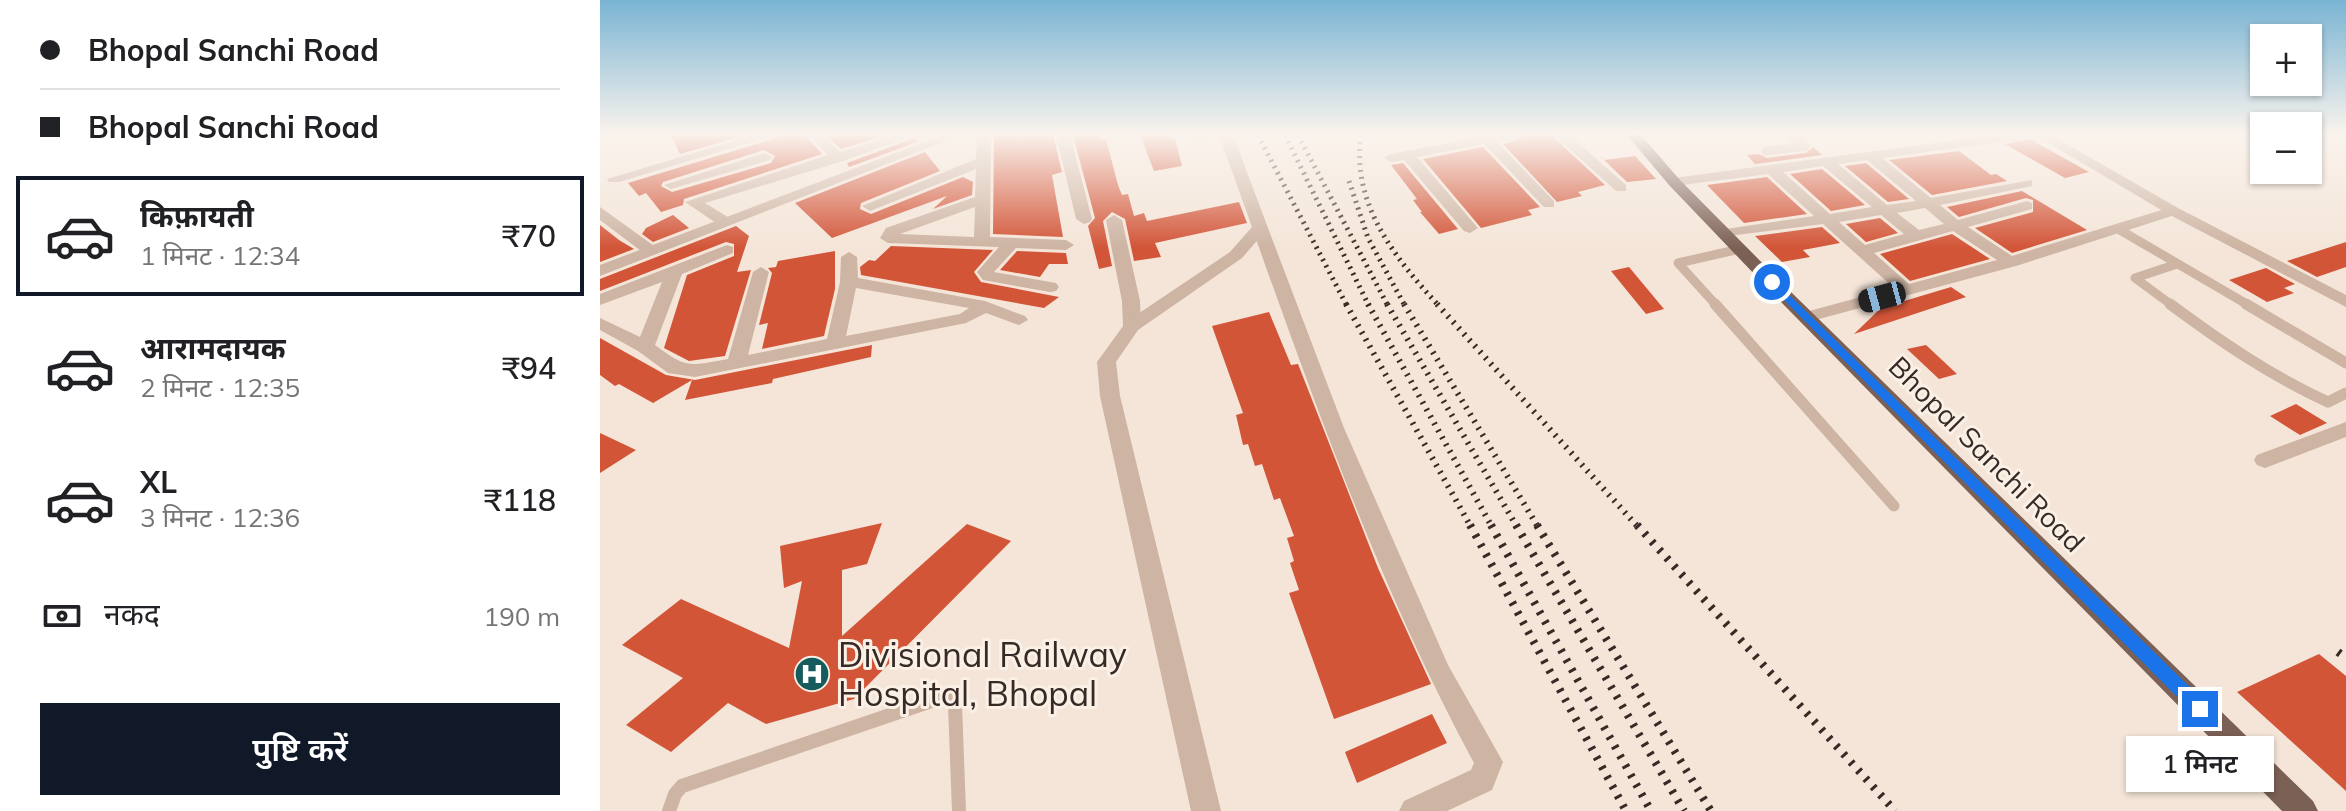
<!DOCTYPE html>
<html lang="hi">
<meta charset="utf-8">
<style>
:root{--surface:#fff;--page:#f2f2f2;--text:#202124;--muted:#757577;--line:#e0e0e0;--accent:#111827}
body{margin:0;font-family:Mulish,"Noto Sans Devanagari",sans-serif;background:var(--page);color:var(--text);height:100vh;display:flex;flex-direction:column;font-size:30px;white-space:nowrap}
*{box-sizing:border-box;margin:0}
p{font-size:26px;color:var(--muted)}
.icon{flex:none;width:44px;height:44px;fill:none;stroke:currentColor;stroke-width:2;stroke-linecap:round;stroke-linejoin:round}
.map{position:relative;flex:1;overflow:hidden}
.panel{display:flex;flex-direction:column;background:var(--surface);width:600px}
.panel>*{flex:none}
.banner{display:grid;align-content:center;height:176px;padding:0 40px;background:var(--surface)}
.buttons{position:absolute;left:1650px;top:24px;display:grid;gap:16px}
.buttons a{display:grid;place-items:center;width:72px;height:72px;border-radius:0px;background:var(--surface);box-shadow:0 2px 6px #0004;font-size:40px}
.end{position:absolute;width:36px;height:36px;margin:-18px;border:10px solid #1a73e8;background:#fff;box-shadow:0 0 0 4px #fff}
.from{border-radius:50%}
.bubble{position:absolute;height:56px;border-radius:0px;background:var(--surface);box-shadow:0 2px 6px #0004;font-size:26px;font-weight:600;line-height:56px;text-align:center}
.car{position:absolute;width:24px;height:48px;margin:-24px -12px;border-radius:10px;box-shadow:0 0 6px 2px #0007;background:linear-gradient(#222 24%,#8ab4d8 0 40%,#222 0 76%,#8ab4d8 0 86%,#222 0)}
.banner b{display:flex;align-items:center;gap:28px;height:76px;font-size:30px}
.banner b+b{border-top:2px solid var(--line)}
.banner i{width:20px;height:20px;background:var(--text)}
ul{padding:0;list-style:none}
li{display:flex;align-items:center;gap:24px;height:120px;margin:0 16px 12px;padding:0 24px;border:4px solid transparent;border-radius:0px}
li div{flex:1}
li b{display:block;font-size:30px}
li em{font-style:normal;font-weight:600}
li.selected{border-color:var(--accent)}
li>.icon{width:72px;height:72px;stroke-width:1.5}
.pay{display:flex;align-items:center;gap:20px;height:88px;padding:0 40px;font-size:30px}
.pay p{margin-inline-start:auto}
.cta{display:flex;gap:16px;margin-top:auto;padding:16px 40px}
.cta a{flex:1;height:92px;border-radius:0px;background:var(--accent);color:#fff;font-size:32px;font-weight:600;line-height:92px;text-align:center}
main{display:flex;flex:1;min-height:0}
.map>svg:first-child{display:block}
.building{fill:#d25538;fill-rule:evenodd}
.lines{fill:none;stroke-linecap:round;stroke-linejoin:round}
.service-far2{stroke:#cdb4a3;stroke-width:9}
.service-far1{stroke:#cdb4a3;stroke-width:11}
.service{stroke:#cdb4a3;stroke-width:14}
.minor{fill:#cdb4a3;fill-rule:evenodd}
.tertiary{fill:#cdb4a3;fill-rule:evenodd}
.primary{fill:#7b6055;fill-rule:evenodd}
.rail-far2{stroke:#372a26;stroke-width:5;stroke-dasharray:2 5;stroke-linecap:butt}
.rail-far1{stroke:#372a26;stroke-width:6;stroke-dasharray:2 6;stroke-linecap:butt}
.rail{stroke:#372a26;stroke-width:8;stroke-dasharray:3 8;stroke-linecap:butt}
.route{fill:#1a73e8}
.labels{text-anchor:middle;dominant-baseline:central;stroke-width:6;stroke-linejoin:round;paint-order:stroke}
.street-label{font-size:28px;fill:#372a26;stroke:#fbf0e5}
.near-poi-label{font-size:34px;fill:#372a26;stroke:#fbf0e5;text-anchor:start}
</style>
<main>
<section class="panel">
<div class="banner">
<b><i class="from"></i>Bhopal Sanchi Road</b>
<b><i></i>Bhopal Sanchi Road</b>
</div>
<ul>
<li class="selected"><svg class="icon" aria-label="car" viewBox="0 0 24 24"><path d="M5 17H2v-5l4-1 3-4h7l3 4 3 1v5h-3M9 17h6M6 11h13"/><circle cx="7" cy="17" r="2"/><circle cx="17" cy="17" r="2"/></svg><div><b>किफ़ायती</b><p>1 मिनट · 12:34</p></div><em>₹70</em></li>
<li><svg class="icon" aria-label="car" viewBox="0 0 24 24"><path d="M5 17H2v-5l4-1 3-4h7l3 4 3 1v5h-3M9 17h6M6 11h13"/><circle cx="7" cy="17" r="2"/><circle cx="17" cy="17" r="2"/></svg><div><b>आरामदायक</b><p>2 मिनट · 12:35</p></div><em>₹94</em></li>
<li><svg class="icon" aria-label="car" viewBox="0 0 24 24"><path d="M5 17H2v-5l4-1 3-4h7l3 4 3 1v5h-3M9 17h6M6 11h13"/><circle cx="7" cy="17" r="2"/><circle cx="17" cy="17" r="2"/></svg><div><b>XL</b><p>3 मिनट · 12:36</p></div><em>₹118</em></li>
</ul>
<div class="pay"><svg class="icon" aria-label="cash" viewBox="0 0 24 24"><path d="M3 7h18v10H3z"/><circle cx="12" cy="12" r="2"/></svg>नकद<p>190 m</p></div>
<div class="cta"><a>पुष्टि करें</a></div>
</section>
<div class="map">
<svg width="1746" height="811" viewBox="0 0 1746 811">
<rect width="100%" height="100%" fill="#f4e5d8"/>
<path class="building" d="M 71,135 L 145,135 L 80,154 Z
M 178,135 L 205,135 L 222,154 L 84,199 L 83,205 L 61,212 L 46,193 L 39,196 L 28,183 L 176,138 ZM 164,150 L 175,156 L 171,163 L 72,192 L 61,186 L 63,182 Z
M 226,135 L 286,135 L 241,149 Z
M 394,135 L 453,135 L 462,172 L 452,175 L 463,237 L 393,234 Z
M 473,135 L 500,135 L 500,140 L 506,139 L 518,185 L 522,195 L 528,194 L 534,216 L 544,213 L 547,221 L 639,202 L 647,223 L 555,243 L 561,257 L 534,261 L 525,219 L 512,212 L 503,221 L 512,266 L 499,269 L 488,226 L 495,218 Z
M 540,135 L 569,135 L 571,139 L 575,139 L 582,166 L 554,171 Z
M 920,135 L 951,135 L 1005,185 L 978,192 L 982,196 L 957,202 L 903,144 L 916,141 Z
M 315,138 L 317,142 L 249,167 L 247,163 Z
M 1430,139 L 1444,147 L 1489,172 L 1465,178 L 1405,144 Z
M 883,147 L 940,207 L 928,210 L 932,215 L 881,228 L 823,159 Z
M 1213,147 L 1222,155 L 1155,164 L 1147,155 L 1159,154 L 1167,158 L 1206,153 Z
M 1359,151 L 1391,175 L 1396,174 L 1407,181 L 1332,195 L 1289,160 Z
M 325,152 L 340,171 L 261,203 L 260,209 L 271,214 L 363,177 L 373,182 L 372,195 L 333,209 L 347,196 L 232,238 L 195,203 Z
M 1000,156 L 1005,160 L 1035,156 L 1056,179 L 1027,182 Z
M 803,163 L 858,229 L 839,234 L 820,212 L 822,212 L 813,200 L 817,199 L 791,165 Z
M 1266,163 L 1309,199 L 1288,202 L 1245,166 Z
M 1222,169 L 1265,205 L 1231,211 L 1190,174 Z
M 1167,177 L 1207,214 L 1144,223 L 1107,185 Z
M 1422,191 L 1487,230 L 1412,253 L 1375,228 L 1433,212 L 1433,200 L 1426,198 L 1359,217 L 1347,207 Z
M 73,215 L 89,228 L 53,242 L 42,234 L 46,228 Z
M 1280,218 L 1298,233 L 1266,242 L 1246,224 Z
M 0,225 L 19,240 L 34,249 L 0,262 Z
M 136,226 L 149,236 L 137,272 L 151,270 L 125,356 L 89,361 L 64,348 L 87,275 L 134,256 L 134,244 L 126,242 L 0,291 L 0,279 Z
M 1222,227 L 1240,243 L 1203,250 L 1210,257 L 1182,262 L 1155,236 Z
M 1352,234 L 1390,259 L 1310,281 L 1280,254 Z
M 1746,242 L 1746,267 L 1717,277 L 1687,261 Z
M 291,246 L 393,250 L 374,272 L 381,282 L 459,297 L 444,308 L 261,275 L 260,267 L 269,260 L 275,261 Z
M 235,251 L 235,289 L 224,336 L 162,349 L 168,323 L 159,325 L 172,273 L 168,268 L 176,267 L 178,261 Z
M 417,251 L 466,253 L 468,264 L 449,264 L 440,277 L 400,270 Z
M 1029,267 L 1064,309 L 1046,314 L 1011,271 Z
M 1666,268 L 1695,284 L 1684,288 L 1694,293 L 1667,302 L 1629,280 Z
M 1351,287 L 1366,297 L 1254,334 L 1281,308 Z
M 669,312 L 691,365 L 698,364 L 778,568 L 831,684 L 734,719 L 689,593 L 699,590 L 690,563 L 694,561 L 687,538 L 694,536 L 680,498 L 674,500 L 662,464 L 655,466 L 648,444 L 643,445 L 636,415 L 643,413 L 612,326 Z
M 0,338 L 66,375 L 95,380 L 272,345 L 271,357 L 173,379 L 172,383 L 85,400 L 92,380 L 53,403 L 19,384 L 15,386 L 0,375 Z
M 1326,345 L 1357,374 L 1339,379 L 1307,349 Z
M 1696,404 L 1727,423 L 1700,435 L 1670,416 Z
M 0,433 L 36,450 L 0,473 Z
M 282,523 L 267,564 L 242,570 L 242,636 L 367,524 L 411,541 L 254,699 L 166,724 L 128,703 L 71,752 L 26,725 L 83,678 L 22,645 L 81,599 L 189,648 L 202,581 L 184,588 L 180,546 Z
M 1719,654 L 1746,676 L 1746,791 L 1637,692 Z
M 832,714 L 847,743 L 757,783 L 745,752 Z"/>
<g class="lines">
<path class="service-far2" d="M 590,135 L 607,135
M 1166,151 L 1205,146 L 1191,135
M 1520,230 L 1650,306
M 1117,306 L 1078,263 L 1140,249
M 1573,306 L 1535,278 L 1577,264"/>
<path class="service-far1" d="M 1115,304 L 1294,506
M 1570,304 C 1620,341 1671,376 1728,402 L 1746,393
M 1646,304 L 1746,363"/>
<path class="service" d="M 69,811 L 75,794 L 82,786 L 346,696 L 355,705 L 359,811"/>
<path class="minor" d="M 154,135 L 175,135 L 19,182 L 9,182 L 7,179 Z
M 208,135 L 222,135 L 240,152 L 295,135 L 315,135 L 243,161 L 105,203 L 131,219 L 131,225 L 119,225 L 85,202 L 228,155 Z
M 377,135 L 391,135 L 390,237 L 466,240 L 474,245 L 466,250 L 416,248 L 394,272 L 456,283 L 459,287 L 456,291 L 450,292 L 383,280 L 377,272 L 399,247 L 288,243 L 280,238 L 286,228 L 375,197 L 376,169 L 275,209 L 270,211 L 262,206 L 376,159 ZM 375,207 L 374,237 L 300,234 Z
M 456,135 L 470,135 L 492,219 L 490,222 L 484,224 L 476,219 Z
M 876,135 L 917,135 L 915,138 L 897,142 L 954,201 L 954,207 L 944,207 L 884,144 L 817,157 L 878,228 L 870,233 L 864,231 L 804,160 L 791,162 L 784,158 L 791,154 L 878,137 Z
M 954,135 L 969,135 L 1026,185 L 1026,191 L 1016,191 Z
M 1395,135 L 1430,135 L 1423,139 L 1282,158 L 1331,198 L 1432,180 L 1432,186 L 1340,205 L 1358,220 L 1427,201 L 1432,203 L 1432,209 L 1368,227 L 1412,256 L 1568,208 L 1578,208 L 1581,211 L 1578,214 L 1416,266 L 1208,322 L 1199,317 L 1202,313 L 1294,288 L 1223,224 L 1120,237 L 1120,231 L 1126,229 L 1214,216 L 1168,174 L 1074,186 L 1067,182 L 1074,178 ZM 1267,160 L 1316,201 L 1287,205 L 1238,164 ZM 1223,166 L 1272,207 L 1230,214 L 1183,172 ZM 1325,208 L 1344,224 L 1319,230 L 1297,213 ZM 1281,215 L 1304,234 L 1265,245 L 1239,222 ZM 1353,231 L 1397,260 L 1309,284 L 1274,253 Z
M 165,153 L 172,157 L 170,160 L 71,189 L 64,185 Z
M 0,207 L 57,248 L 57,254 L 45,254 L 0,220 Z
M 514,215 L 522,220 L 540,301 L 541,326 L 532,332 L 523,326 L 522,301 L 506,220 Z
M 660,223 L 668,228 L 744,428 L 848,665 L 903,762 L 892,790 L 847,811 L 799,811 L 804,801 L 871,770 L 874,763 C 782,593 717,410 652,228 Z
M 127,245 L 133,247 L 133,253 L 82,274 L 55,345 C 87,369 89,366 128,359 L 153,272 L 161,267 L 169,272 L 148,355 L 227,339 L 240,282 L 241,257 L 249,252 L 257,257 L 258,278 L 385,301 L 425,316 L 428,320 L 419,325 L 386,313 L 366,323 L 95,377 L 68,373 L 38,351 L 0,330 L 0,318 L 40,337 L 62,282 L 0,305 L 0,294 ZM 256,288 L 369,308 L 360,314 L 246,336 Z
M 1746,422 L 1746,437 L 1665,468 L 1657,465 L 1654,460 L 1657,455 Z"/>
<path class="tertiary" d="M 343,135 L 361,135 L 0,276 L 0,265 Z
M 619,135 L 633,135 L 668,228 L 642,258 L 538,330 L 516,362 L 520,396 L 621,811 L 591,811 L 500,396 L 497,362 L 526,322 L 630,252 L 652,227 Z
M 1435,135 L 1451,135 L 1578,208 L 1746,295 L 1746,307 L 1568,214 Z"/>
<path class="primary" d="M 1027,135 L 1041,135 L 1079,179 L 1193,294 L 1713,801 L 1718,811 L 1682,811 L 1181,302 L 1069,185 Z"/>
<path class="rail-far2" d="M 658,135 L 747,306
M 685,135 L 769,306
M 698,135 L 788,306
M 761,135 C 751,204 795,258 839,306
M 749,181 L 768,238 L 805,306"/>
<path class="rail-far1" d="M 746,304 L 871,527
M 768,304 L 892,527
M 787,304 L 917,527
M 804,304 L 938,527
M 837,304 L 1038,527"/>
<path class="rail" d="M 870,525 L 1026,811
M 891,525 L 1051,811
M 916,525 L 1084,811
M 937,525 L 1111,811
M 1037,525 L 1295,811
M 1738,652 L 1746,658"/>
</g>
<linearGradient id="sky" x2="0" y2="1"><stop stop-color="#79b4d3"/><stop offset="0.54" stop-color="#faf3ed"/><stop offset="1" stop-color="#faf3ed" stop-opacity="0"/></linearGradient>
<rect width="1746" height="248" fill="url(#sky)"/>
<path class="route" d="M 1172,278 L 1606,703 L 1609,709 L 1606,714 L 1594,714 L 1168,284 L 1168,279 Z"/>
<defs>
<symbol id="hospital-disc" viewBox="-11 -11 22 22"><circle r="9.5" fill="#175c5d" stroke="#fbf0e5"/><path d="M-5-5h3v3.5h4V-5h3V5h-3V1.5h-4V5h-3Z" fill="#fff"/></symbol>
</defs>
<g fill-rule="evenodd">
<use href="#hospital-disc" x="192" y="654" width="40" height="40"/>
</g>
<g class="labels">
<g class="street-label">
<text transform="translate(1387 454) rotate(45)">Bhopal Sanchi Road</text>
</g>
<g class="near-poi-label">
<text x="238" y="654">Divisional Railway<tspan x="238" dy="39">Hospital, Bhopal</tspan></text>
</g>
</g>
</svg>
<div class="buttons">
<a>+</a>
<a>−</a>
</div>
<i class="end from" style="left:1172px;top:282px"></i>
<i class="end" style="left:1600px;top:709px"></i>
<div class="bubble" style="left:1526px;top:736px;width:148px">1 मिनट</div>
<i class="car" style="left:1282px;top:297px;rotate:255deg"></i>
</div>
</main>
